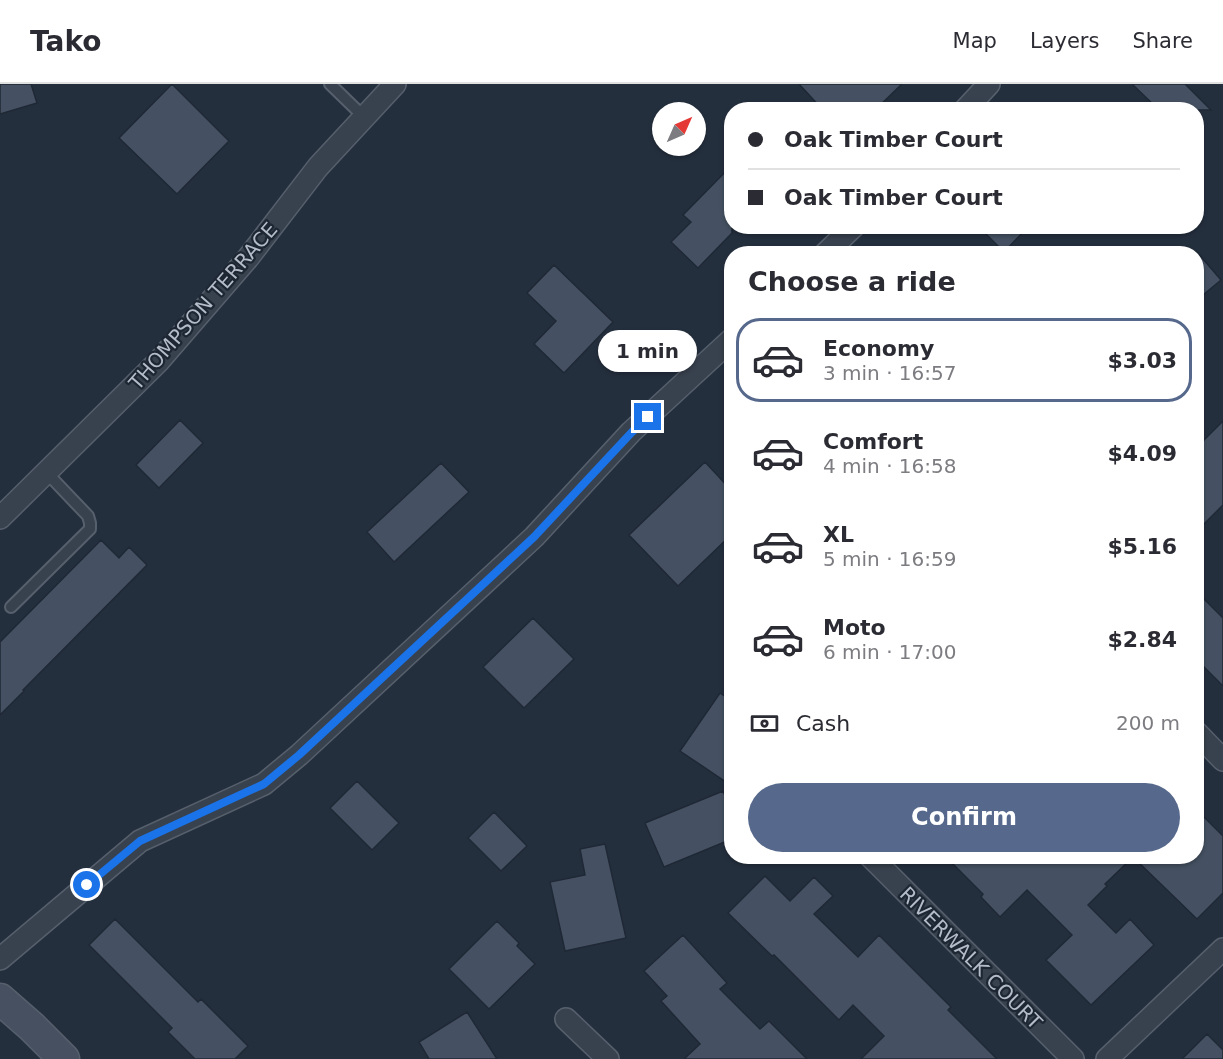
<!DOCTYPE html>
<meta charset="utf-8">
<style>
:root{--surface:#fff;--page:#f2f2f3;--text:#2b2b33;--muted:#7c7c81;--line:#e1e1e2;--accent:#56698c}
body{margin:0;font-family:"DejaVu Sans",sans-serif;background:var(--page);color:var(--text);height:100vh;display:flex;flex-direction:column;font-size:22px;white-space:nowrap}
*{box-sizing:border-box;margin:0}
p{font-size:20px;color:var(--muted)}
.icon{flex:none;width:33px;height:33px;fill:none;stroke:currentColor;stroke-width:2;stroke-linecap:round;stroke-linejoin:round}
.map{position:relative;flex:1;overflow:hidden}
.details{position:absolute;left:724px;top:162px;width:480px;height:618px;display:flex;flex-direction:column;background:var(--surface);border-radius:24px;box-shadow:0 2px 4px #0004}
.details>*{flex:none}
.banner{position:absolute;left:724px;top:18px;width:480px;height:132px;border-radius:24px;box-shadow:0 2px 4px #0004;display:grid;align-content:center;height:132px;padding:0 24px;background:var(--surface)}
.needle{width:39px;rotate:45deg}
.fabs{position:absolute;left:652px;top:18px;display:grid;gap:12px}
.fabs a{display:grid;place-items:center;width:54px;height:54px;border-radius:50%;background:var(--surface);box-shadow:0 2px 4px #0004;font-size:30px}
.end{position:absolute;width:27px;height:27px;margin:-14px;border:8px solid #1a73e8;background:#fff;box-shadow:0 0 0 3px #fff}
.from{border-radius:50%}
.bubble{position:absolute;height:42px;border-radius:21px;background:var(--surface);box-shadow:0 2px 4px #0004;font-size:20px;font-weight:800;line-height:42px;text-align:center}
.banner b{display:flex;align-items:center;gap:21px;height:57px;font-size:22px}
.banner b+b{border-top:2px solid var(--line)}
.banner i{width:15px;height:15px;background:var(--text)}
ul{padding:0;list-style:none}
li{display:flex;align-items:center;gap:18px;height:84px;margin:0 12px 9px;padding:0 12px;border:3px solid transparent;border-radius:24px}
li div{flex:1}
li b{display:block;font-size:22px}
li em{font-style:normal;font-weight:800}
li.current{border-color:var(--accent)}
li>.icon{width:54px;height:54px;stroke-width:1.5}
h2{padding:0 24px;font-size:27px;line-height:72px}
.pay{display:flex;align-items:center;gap:15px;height:66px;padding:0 24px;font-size:22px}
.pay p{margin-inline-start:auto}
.action{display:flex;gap:12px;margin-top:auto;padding:12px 24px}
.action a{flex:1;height:69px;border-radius:36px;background:var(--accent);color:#fff;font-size:24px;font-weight:800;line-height:69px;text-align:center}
header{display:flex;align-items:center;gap:36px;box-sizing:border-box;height:84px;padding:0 30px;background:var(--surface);border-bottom:2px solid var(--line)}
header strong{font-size:28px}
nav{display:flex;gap:33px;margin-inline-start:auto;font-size:21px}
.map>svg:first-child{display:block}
.building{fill:#455162;stroke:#1f2835;stroke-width:1.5}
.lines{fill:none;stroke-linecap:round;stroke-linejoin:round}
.lane-casing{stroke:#565f6c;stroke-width:14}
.street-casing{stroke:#565f6c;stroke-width:24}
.secondary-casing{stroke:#565f6c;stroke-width:33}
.lane{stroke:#38414e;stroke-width:10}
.street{stroke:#38414e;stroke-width:21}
.secondary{stroke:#465061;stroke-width:30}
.route{stroke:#1a73e8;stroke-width:8}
.labels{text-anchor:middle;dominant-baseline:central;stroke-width:4.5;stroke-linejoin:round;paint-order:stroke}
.street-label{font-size:20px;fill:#b4bcc9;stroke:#1d2633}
</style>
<header>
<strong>Tako</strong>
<nav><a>Map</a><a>Layers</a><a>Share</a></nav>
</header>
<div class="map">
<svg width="1223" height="975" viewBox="0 0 1223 975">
<rect width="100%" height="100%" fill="#242f3e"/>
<path class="building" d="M 0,0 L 31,0 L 37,19 L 0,30 Z
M 172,0 L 229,57 L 177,110 L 119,54 Z
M 799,0 L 902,0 L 875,26 L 823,26 Z
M 1132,0 L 1185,0 L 1211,26 L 1159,26 Z
M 732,81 L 732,149 L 698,184 L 671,158 L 691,138 L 683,131 Z
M 978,142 L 1029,142 L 1004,168 Z
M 1197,168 L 1221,196 L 1197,216 Z
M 554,181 L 613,238 L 564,289 L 534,260 L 556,237 L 527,209 Z
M 180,336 L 203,359 L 159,404 L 136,381 Z
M 1223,337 L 1223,421 L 1197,447 L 1197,363 Z
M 705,378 L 732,407 L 732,450 L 678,502 L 629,451 Z
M 441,379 L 469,408 L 394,478 L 367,448 Z
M 101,456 L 119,474 L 129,463 L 147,481 L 23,606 L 24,607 L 0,631 L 0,558 Z
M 1197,508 L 1223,534 L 1223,602 L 1197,576 Z
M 533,534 L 574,575 L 524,624 L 483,583 Z
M 720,609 L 732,617 L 732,702 L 680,667 Z
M 357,697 L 399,739 L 372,766 L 330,724 Z
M 723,707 L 732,727 L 732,755 L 664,783 L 645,739 Z
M 1197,726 L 1223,752 L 1223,809 L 1197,835 L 1133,773 L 1105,800 L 1107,802 L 1088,821 L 1116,849 L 1130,835 L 1154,861 L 1091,921 L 1046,876 L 1072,851 L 1027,806 L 1000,833 L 981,813 L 983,810 L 945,772 L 1197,772 Z
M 494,728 L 527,762 L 501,787 L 468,754 Z
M 605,760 L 626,854 L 565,867 L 550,798 L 585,791 L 580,765 Z
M 765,792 L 790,817 L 814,793 L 833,812 L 814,830 L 858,873 L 879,851 L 951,923 L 948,926 L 997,975 L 861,975 L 884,952 L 853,921 L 839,936 L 774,871 L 772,872 L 728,829 Z
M 115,835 L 198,918 L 201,915 L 248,962 L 235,975 L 195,975 L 168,948 L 172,944 L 89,861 Z
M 497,837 L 519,859 L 517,862 L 535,880 L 489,925 L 449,885 Z
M 683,851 L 727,899 L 720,905 L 760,945 L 769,937 L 807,975 L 684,975 L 700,960 L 661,917 L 667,912 L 644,887 Z
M 467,928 L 497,975 L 429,975 L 419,958 Z
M 1207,950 L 1223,966 L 1223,975 L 1182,975 Z"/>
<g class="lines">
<defs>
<path id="lane" d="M 330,0 L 364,33
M 11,523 L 90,445 L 90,439 L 88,432 L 46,388"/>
<path id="street" d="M 965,26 L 989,0
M 825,170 L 854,142
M 0,434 L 159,277 L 248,174 L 318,83 L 395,0
M 1197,649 L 1223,676
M 870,772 L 1073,975
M 0,875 L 140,757 L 264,700 L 299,671 L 534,453 L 631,348 L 732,255
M 566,935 L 608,975
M 1107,975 L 1223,865"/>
<path id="secondary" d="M 0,915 L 32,943 L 64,975"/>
</defs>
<use href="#lane" class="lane-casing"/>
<use href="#street" class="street-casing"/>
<use href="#secondary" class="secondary-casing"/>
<use href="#lane" class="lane"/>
<use href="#street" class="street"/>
<use href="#secondary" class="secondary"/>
</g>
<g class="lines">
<path class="route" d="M 87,801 L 140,757 L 264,700 L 299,671 L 534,453 L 632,348 L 648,333"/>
</g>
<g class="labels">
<g class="street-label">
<text transform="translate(203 222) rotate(-49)">THOMPSON TERRACE</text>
<text transform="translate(971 874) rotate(45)">RIVERWALK COURT</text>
</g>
</g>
</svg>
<div class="fabs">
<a><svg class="needle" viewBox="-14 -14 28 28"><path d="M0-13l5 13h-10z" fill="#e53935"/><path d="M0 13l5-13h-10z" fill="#7c7c81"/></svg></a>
</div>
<i class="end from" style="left:87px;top:801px"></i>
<i class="end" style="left:648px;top:333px"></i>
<div class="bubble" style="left:598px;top:246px;width:99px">1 min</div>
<div class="banner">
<b><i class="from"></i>Oak Timber Court</b>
<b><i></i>Oak Timber Court</b>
</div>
<section class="details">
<h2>Choose a ride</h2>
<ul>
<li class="current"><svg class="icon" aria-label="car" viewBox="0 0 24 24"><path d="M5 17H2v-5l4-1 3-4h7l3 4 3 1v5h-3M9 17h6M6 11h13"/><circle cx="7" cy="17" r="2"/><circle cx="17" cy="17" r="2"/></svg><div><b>Economy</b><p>3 min · 16:57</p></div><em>$3.03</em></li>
<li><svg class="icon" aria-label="car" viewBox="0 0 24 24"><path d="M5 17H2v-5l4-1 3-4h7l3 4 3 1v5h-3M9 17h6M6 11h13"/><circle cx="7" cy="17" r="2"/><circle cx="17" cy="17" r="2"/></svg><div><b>Comfort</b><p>4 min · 16:58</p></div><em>$4.09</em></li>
<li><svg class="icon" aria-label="car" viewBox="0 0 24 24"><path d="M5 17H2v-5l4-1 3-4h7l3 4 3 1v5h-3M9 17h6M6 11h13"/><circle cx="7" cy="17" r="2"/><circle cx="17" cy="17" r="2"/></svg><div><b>XL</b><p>5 min · 16:59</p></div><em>$5.16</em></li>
<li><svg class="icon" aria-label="car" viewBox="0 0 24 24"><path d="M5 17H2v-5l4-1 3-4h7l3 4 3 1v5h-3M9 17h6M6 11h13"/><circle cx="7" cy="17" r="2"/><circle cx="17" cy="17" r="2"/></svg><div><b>Moto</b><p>6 min · 17:00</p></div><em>$2.84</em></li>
</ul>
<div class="pay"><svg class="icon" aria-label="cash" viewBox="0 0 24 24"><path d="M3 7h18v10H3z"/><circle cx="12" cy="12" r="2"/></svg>Cash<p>200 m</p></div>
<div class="action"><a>Confirm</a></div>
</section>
</div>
